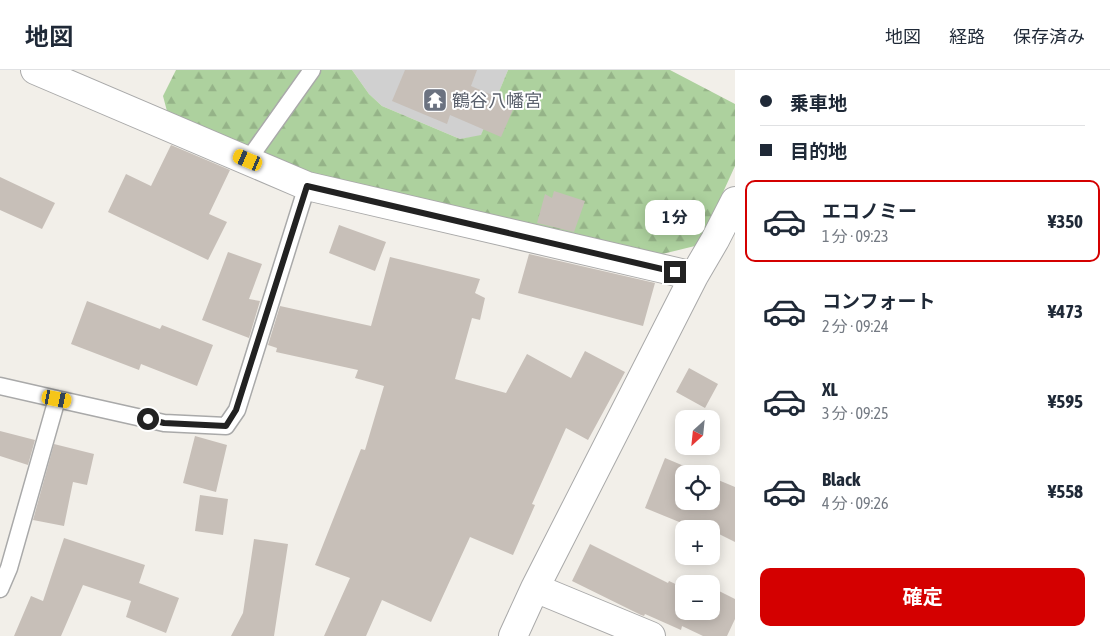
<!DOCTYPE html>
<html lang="ja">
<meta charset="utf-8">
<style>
:root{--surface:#fff;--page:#f2f2f3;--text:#1f2937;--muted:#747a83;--line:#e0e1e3;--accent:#d40000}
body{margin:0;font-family:"Asap Condensed","Noto Sans JP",sans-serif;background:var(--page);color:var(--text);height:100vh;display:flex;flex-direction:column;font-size:19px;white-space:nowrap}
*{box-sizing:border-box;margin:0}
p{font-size:16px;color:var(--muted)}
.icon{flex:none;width:28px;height:28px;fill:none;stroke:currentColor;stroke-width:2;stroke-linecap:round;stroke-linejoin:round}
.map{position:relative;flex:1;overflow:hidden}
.side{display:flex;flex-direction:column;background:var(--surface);width:375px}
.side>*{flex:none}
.guide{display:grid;align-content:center;height:110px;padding:0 25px;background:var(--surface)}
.needle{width:32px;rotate:207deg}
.tools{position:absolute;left:675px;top:340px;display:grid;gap:10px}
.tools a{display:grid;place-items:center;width:45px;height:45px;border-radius:10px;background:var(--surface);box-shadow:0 2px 12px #0003;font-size:25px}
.end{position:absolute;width:22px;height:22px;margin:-11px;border:6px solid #222;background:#fff;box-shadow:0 0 0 2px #fff}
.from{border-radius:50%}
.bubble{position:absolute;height:35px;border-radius:10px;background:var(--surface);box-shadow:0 2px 12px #0003;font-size:16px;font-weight:700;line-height:35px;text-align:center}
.car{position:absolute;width:15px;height:30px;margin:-15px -8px;border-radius:6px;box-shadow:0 0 4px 1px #0007;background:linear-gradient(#f5c518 24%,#345 0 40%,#f5c518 0 76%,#345 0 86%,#f5c518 0)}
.guide b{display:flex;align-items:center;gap:18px;height:48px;font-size:19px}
.guide b+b{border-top:1px solid var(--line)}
.guide i{width:12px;height:12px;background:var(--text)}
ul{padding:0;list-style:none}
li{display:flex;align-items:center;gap:15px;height:82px;margin:0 10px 8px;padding:0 15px;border:2px solid transparent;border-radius:10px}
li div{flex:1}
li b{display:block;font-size:19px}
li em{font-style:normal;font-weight:700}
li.selected{border-color:var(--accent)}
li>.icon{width:45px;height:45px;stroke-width:1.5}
.button{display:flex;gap:10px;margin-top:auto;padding:10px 25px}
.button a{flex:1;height:58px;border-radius:10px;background:var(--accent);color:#fff;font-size:20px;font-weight:700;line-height:58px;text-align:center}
header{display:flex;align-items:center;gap:30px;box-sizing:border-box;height:70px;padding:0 25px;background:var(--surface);border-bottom:1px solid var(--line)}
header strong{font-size:24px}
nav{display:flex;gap:28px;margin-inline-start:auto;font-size:18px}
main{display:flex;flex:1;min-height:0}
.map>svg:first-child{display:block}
.religious{fill:#d0d0d0}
.forest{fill:url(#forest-firs)}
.building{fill:#c7bfb8}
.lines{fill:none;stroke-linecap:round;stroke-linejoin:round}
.service-casing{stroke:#a9a9a9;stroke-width:19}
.minor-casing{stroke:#a9a9a9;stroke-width:30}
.service{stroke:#fff;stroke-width:16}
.minor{stroke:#fff;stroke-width:28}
.route{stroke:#222;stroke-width:6}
.labels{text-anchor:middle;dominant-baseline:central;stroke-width:4;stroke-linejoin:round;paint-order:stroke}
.worship-label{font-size:18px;fill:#5b616d;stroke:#fff;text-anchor:start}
</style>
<header>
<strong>地図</strong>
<nav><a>地図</a><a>経路</a><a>保存済み</a></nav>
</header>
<main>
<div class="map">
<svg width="735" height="566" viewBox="0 0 735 566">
<defs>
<pattern id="forest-firs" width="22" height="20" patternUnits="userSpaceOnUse" patternTransform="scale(1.25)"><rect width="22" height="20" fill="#add19e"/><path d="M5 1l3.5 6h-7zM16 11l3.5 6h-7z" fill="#95b388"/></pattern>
</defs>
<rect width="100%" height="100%" fill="#f2efe9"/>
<path class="religious" d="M 352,0 L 508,0 L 481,66 L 460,69 L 382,36 L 369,24 Z"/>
<path class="forest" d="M 176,0 L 352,0 L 369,24 L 382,36 L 460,69 L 481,65 L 508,0 L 670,0 L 735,34 L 735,96 L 699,175 L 646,188 L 312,109 L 168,45 L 163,26 Z"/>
<path class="building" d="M 405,0 L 477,0 L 471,16 L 515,35 L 501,67 L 450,45 L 447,54 L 392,31 Z
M 171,75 L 230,100 L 209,144 L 227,152 L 208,190 L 108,142 L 126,104 L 151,116 Z
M 0,107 L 55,133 L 42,159 L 0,140 Z
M 554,121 L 585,131 L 574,162 L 537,153 L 545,124 L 552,128 Z
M 339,155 L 386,172 L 375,201 L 329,183 Z
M 228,182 L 262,194 L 249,229 L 260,231 L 249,268 L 202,250 Z
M 529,184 L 655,213 L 643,256 L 518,223 Z
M 390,187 L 480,209 L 475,223 L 485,228 L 480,250 L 472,248 L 455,309 L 506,323 L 527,284 L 571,308 L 585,281 L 625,302 L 588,370 L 566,358 L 532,434 L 535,435 L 513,485 L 470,467 L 431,552 L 382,530 L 366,566 L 324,566 L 350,508 L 315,495 L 361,379 L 365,380 L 384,316 L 355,308 L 358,300 L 276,282 L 277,278 L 268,275 L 280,236 L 371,256 Z
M 87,231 L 160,259 L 162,255 L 213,275 L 197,316 L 141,294 L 139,300 L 71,274 Z
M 689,298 L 718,314 L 705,338 L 676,322 Z
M 0,361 L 35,370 L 28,395 L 0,386 Z
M 195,366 L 227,375 L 216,422 L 183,413 Z
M 54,374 L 94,384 L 87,415 L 73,412 L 64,456 L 33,450 Z
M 665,388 L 703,404 L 684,404 L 684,431 L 711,431 L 711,407 L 735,417 L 735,472 L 691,450 L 689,456 L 645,438 Z
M 200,425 L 228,429 L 223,465 L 195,461 Z
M 64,468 L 145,495 L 139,513 L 179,528 L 166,563 L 126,547 L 131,531 L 83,515 L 61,566 L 14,566 L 31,526 L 43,531 Z
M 254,469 L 288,474 L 274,566 L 231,566 L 243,543 Z
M 590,474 L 668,513 L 669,511 L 684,518 L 684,541 L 711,541 L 711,517 L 735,529 L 735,549 L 727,566 L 703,566 L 682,556 L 681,560 L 645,544 L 644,546 L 641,545 L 572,511 Z"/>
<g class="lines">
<defs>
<path id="service" d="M 248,90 L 312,0
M 0,316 L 57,329
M 0,519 L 9,498 L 57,329 L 164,353 L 226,356 L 237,340 L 307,116"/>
<path id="minor" d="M 35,0 L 307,116 L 694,206
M 535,518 L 651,566
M 513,566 L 535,518 L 694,206 L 715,170 L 735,131"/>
</defs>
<use href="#service" class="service-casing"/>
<use href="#minor" class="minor-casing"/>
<use href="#service" class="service"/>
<use href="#minor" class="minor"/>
</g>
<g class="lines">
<path class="route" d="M 148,349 L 164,353 L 226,356 L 236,340 L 307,116 L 675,202"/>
</g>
<defs>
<symbol id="temple-square" viewBox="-11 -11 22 22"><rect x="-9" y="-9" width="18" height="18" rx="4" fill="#6b7280" stroke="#fff"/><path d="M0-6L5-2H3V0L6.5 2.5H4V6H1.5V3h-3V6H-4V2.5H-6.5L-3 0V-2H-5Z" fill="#fff"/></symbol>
</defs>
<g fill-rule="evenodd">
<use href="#temple-square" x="421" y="16" width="28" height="28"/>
</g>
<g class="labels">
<g class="worship-label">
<text x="452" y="30">鶴谷八幡宮</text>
</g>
</g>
</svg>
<div class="tools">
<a><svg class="needle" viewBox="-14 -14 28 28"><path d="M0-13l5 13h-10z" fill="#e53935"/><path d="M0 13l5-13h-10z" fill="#747a83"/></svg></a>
<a><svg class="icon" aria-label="locate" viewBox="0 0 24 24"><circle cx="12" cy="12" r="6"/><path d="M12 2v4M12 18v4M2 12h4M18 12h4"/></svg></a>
<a>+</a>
<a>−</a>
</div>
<i class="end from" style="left:148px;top:349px"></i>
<i class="end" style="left:675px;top:202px"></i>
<div class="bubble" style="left:645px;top:130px;width:60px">1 分</div>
<i class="car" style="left:248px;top:90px;rotate:293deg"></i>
<i class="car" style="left:57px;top:329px;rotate:101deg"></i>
</div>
<section class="side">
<div class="guide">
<b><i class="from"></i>乗車地</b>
<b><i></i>目的地</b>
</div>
<ul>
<li class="selected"><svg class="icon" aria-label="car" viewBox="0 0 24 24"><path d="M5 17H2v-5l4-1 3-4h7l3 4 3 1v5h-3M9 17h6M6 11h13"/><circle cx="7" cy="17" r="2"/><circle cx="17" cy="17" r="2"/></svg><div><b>エコノミー</b><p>1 分 · 09:23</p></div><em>¥350</em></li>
<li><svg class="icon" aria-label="car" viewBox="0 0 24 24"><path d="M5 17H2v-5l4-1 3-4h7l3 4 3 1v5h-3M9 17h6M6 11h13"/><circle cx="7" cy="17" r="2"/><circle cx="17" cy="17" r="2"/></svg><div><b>コンフォート</b><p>2 分 · 09:24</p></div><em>¥473</em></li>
<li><svg class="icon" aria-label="car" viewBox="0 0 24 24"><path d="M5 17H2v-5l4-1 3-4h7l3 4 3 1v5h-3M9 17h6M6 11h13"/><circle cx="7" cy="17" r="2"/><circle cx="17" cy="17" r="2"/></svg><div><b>XL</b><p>3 分 · 09:25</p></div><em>¥595</em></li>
<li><svg class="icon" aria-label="car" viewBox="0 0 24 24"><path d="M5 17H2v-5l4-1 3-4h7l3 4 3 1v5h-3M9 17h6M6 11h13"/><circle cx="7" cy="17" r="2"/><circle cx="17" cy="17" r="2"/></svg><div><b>Black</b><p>4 分 · 09:26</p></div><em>¥558</em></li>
</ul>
<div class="button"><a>確定</a></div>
</section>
</main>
